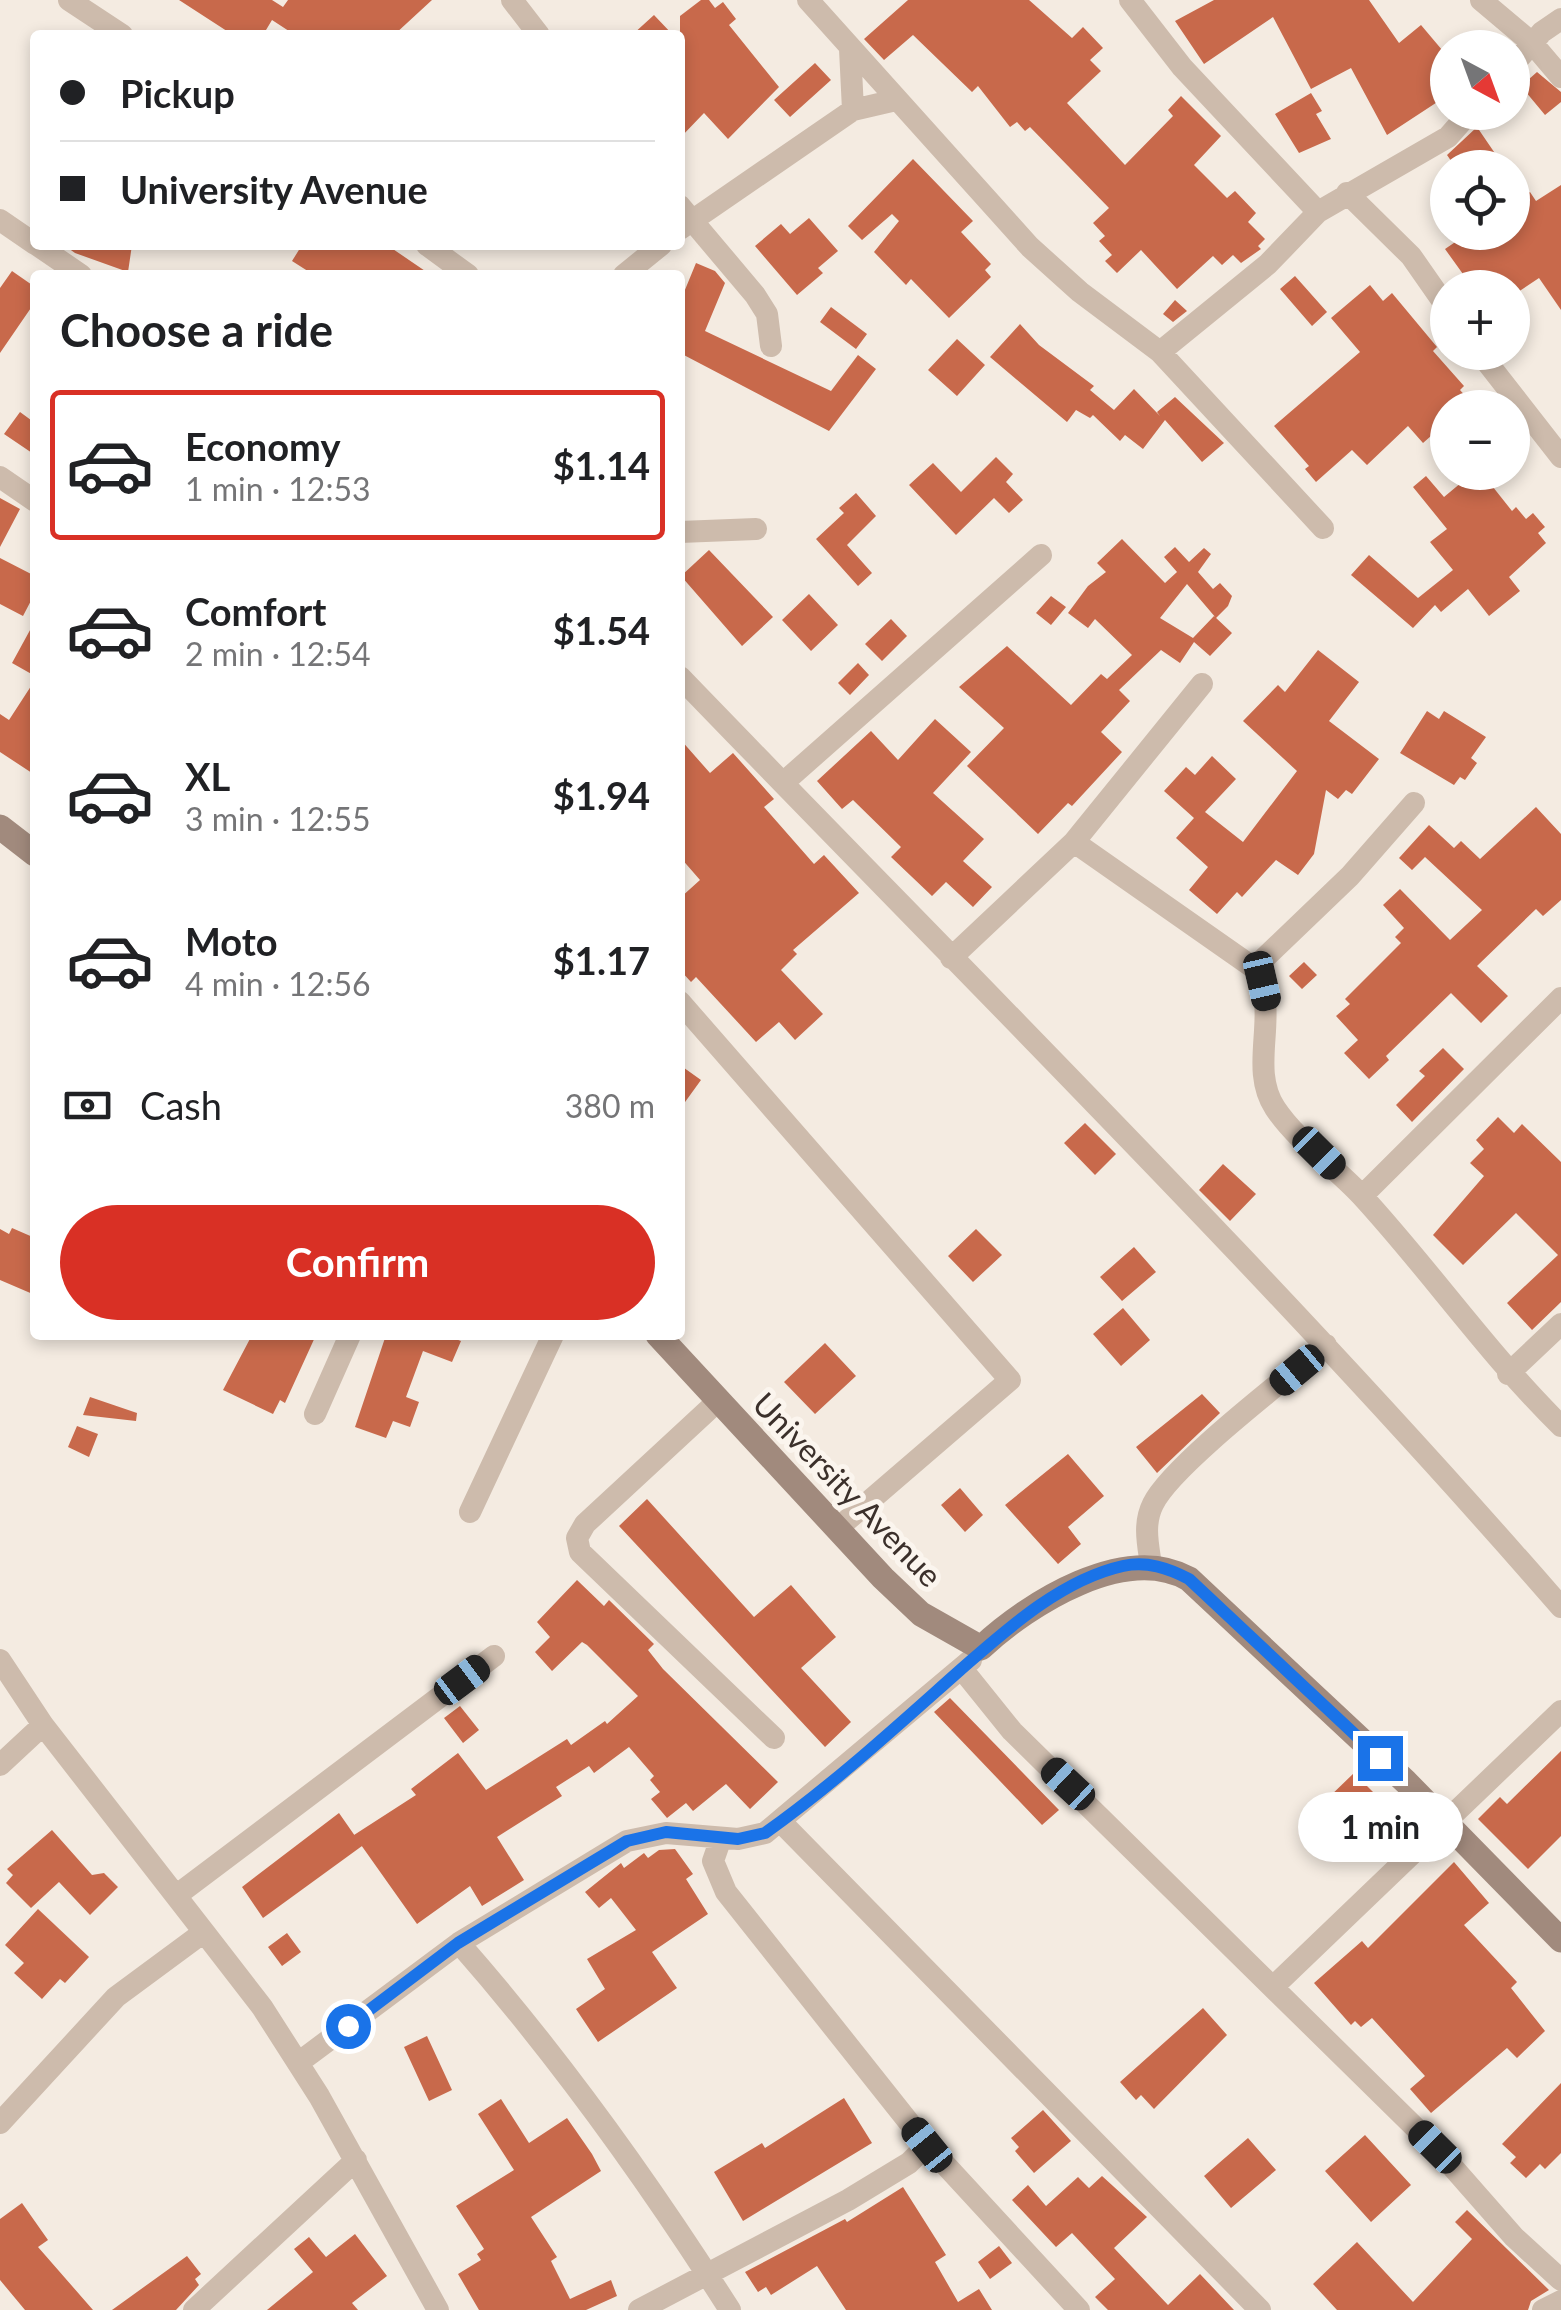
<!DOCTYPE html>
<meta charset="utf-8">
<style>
:root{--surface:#fff;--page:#f6f6f6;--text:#202124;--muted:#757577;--line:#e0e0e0;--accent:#d93025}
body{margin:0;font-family:Lato,sans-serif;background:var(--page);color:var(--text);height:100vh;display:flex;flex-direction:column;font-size:38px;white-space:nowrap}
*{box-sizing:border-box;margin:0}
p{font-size:32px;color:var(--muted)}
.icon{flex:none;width:55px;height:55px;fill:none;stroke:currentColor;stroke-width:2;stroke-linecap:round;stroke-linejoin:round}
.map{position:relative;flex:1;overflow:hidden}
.details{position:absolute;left:30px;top:270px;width:655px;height:1070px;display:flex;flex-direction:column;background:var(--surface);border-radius:10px;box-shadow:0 5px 15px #0003}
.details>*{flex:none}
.top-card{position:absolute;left:30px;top:30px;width:655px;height:220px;border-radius:10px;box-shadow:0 5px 15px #0003;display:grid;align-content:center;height:220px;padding:0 30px;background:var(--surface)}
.needle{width:65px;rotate:139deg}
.controls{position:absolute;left:1430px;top:30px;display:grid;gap:20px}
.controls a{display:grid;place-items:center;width:100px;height:100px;border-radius:50%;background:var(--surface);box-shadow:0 5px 15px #0003;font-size:50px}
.end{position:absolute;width:45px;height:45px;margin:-22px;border:12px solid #1a73e8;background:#fff;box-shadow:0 0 0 5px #fff}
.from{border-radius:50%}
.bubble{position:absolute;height:70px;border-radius:35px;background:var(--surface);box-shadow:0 5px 15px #0003;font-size:32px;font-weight:700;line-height:70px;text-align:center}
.car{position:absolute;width:30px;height:60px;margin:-30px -15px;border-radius:12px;box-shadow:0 0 8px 2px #0007;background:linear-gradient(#222 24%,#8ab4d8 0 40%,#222 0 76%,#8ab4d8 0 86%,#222 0)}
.top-card b{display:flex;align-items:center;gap:35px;height:95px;font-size:38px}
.top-card b+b{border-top:2px solid var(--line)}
.top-card i{width:25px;height:25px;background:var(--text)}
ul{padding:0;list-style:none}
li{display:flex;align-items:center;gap:30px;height:150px;margin:0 20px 15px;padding:0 10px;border:5px solid transparent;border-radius:10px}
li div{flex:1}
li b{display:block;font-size:38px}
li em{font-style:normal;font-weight:700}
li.current{border-color:var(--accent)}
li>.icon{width:90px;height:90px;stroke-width:1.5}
h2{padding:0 30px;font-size:45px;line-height:120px}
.pay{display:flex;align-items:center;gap:25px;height:110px;padding:0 30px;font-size:38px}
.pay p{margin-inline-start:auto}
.button{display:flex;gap:20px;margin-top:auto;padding:20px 30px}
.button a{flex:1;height:115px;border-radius:60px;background:var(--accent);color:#fff;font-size:40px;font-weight:700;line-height:115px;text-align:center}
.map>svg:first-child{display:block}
.building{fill:#c8694b}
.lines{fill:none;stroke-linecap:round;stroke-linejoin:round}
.street{stroke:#cdbbac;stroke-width:22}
.secondary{stroke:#a18a7d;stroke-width:25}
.route{stroke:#1a73e8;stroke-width:12}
.labels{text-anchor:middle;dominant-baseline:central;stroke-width:10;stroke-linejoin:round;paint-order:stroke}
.street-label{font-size:32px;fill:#3b302b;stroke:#fbf5ee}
</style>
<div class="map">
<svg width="1561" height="2310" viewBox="0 0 1561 2310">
<rect width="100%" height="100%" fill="#f4ebe1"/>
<path class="building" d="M 179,0 L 272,0 L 283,7 L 288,0 L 432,0 L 394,35 L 295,35 L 272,20 L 263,35 L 233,35 Z
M 701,0 L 709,0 L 715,8 L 723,2 L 736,19 L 729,25 L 779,87 L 728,139 L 704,113 L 680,138 L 680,16 Z
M 908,0 L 1029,0 L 1072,38 L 1083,27 L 1103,48 L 1090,60 L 1101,71 L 1067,103 L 1125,165 L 1173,116 L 1168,110 L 1181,96 L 1221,136 L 1194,165 L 1227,198 L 1235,191 L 1256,213 L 1248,222 L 1265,239 L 1258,246 L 1261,249 L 1241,263 L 1233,255 L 1222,265 L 1213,256 L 1177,289 L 1141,250 L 1117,273 L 1105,261 L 1112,255 L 1099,241 L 1105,236 L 1093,223 L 1109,208 L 1030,127 L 1025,131 L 1017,122 L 1010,127 L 978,86 L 972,92 L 913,35 L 884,60 L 864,39 Z
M 1214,0 L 1369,0 L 1399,43 L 1421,25 L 1448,57 L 1448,95 L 1387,135 L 1351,68 L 1311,89 L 1273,17 L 1204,64 L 1175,21 Z
M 654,15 L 673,35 L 632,35 Z
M 815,63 L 831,80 L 790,117 L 774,100 Z
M 1537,72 L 1561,92 L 1561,102 L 1545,115 L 1521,86 Z
M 1311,93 L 1322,111 L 1316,114 L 1331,139 L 1299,153 L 1275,114 Z
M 1477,127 L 1505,168 L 1456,168 L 1447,155 Z
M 913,159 L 973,221 L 961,232 L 991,264 L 985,270 L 991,277 L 949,318 L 911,279 L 906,285 L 874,252 L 899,221 L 892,214 L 862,240 L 848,226 Z
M 1512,178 L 1524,196 L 1530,192 L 1536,201 L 1561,185 L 1561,310 L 1539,278 L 1512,296 L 1512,288 L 1473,288 L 1445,249 L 1470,232 L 1512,232 Z
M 809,218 L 838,251 L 818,268 L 823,273 L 797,295 L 755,246 L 781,224 L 790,234 Z
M 64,245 L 132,245 L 128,272 L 75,253 Z
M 302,245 L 387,245 L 431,275 L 314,275 L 292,261 Z
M 696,263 L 715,271 L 725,283 L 705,331 L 831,391 L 858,355 L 876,369 L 829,431 L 680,353 L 680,302 Z
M 12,271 L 35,287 L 35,302 L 0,353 L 0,288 Z
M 1295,276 L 1327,312 L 1312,326 L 1280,289 Z
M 1370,285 L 1383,301 L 1392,293 L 1437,347 L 1433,351 L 1464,386 L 1460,390 L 1476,408 L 1448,408 L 1448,421 L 1423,443 L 1408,426 L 1367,465 L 1352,450 L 1316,482 L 1305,469 L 1309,466 L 1274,426 L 1360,352 L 1331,318 Z
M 1175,300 L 1187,311 L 1173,322 L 1163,314 Z
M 831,307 L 867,334 L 856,349 L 820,322 Z
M 1020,324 L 1039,345 L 1094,386 L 1090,390 L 1114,410 L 1134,389 L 1160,416 L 1157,412 L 1175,397 L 1224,443 L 1202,462 L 1165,420 L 1143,449 L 1125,435 L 1120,441 L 1093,415 L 1090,418 L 1076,410 L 1067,422 L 990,357 Z
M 957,339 L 985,365 L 957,396 L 928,370 Z
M 20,412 L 35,423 L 35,455 L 4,434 Z
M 996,457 L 1013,474 L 1006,482 L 1023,500 L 1009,513 L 994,498 L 956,535 L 909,485 L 933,463 L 961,492 Z
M 1474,472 L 1489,482 L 1512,511 L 1516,507 L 1526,519 L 1533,513 L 1545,527 L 1538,533 L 1546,543 L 1509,577 L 1520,591 L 1489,616 L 1468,589 L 1441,612 L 1435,605 L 1413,628 L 1351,575 L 1369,555 L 1418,598 L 1453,570 L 1430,542 L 1447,529 L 1413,487 L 1426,476 L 1444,497 Z
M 856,493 L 876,516 L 847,545 L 872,573 L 858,586 L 816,539 L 844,513 L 839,508 Z
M 0,498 L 20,509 L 0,547 Z
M 1122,539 L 1165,583 L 1177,572 L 1164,557 L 1175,547 L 1189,562 L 1204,548 L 1211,554 L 1198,572 L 1213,589 L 1220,583 L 1232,596 L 1228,606 L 1216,618 L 1187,584 L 1160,618 L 1193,638 L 1214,616 L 1232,633 L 1210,656 L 1194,642 L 1180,663 L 1161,650 L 1119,690 L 1130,701 L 1101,732 L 1122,752 L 1072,806 L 1068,803 L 1038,834 L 967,766 L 1004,728 L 959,687 L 1007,646 L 1071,705 L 1101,674 L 1107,679 L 1132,655 L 1095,619 L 1088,628 L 1068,613 L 1088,586 L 1106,572 L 1097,563 Z
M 709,550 L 773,617 L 742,646 L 681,576 Z
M 0,558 L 35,576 L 35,593 L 23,616 L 0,604 Z
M 809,594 L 838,625 L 811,651 L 782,620 Z
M 1051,596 L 1066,607 L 1051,625 L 1036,613 Z
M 891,619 L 907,636 L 882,661 L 865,644 Z
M 35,621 L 35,676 L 12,663 Z
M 1318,650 L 1359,682 L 1329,721 L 1379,759 L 1352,794 L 1346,790 L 1338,799 L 1326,790 L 1314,854 L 1298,875 L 1276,860 L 1242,897 L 1237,892 L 1217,914 L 1189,890 L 1208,867 L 1176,838 L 1194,818 L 1164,791 L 1186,767 L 1195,775 L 1212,756 L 1236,779 L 1205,812 L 1243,842 L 1297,771 L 1243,721 L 1278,685 L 1285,692 Z
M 858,663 L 869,675 L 850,695 L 838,683 Z
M 35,680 L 35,775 L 0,752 L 0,714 L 9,720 Z
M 1427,711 L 1439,719 L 1444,711 L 1486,737 L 1471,758 L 1477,763 L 1465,780 L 1460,777 L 1454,785 L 1400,753 Z
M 935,719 L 971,752 L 933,793 L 984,839 L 963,861 L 992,887 L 973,907 L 946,882 L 932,896 L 891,857 L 901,847 L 853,800 L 842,809 L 817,781 L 871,731 L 898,760 Z
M 680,739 L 710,773 L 733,753 L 774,799 L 764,807 L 814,864 L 824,855 L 859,893 L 793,950 L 797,954 L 781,970 L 823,1014 L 795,1040 L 779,1022 L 756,1042 L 696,977 L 691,982 L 680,970 L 680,898 L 700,880 L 680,857 Z
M 1536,807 L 1561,834 L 1561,900 L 1543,916 L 1536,909 L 1477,966 L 1508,996 L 1481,1023 L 1451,993 L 1386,1056 L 1389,1060 L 1369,1079 L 1344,1053 L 1358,1040 L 1336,1016 L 1350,1004 L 1345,999 L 1401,943 L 1395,937 L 1404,928 L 1383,905 L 1400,889 L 1450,940 L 1482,910 L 1425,857 L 1412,870 L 1399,858 L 1429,825 L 1454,848 L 1461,841 L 1480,859 Z
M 1304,962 L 1317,975 L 1302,989 L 1289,976 Z
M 1443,1048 L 1464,1069 L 1412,1122 L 1396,1105 L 1425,1076 L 1419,1071 Z
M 680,1065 L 701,1080 L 680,1109 Z
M 1498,1117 L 1514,1133 L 1522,1124 L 1561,1162 L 1561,1302 L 1532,1330 L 1507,1303 L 1558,1255 L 1516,1213 L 1463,1265 L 1433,1235 L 1484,1176 L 1470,1163 L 1484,1149 L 1476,1140 Z
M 1085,1123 L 1116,1154 L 1095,1175 L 1064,1143 Z
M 1223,1164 L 1256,1194 L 1230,1221 L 1199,1190 Z
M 12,1228 L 35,1238 L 35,1295 L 0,1280 L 0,1229 L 9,1234 Z
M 976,1229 L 1002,1255 L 973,1282 L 948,1256 Z
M 1134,1247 L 1156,1272 L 1122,1301 L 1100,1277 Z
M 1123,1308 L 1150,1340 L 1121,1366 L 1093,1334 Z
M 252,1335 L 316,1335 L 285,1403 L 280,1400 L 273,1414 L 223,1390 Z
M 386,1335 L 445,1335 L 461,1341 L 452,1362 L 423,1351 L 406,1397 L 419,1402 L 410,1427 L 393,1421 L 386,1438 L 355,1427 Z
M 825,1343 L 856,1376 L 815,1414 L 784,1382 Z
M 1202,1394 L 1220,1413 L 1157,1473 L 1136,1447 Z
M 90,1397 L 137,1413 L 136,1421 L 83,1415 Z
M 77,1426 L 98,1434 L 89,1457 L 68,1447 Z
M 1068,1454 L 1104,1496 L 1068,1527 L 1081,1544 L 1058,1564 L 1005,1505 Z
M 960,1488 L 983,1515 L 965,1532 L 941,1505 Z
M 647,1499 L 754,1617 L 791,1585 L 836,1637 L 801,1668 L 851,1722 L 825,1747 L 619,1526 Z
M 577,1580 L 604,1606 L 609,1600 L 654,1644 L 648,1650 L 663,1669 L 778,1782 L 750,1809 L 726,1784 L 693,1811 L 686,1803 L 667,1818 L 651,1799 L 660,1792 L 650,1780 L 654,1776 L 629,1747 L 594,1773 L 589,1766 L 556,1787 L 562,1796 L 497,1837 L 524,1880 L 482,1906 L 470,1886 L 417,1924 L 354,1835 L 416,1795 L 411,1789 L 458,1753 L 486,1790 L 567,1739 L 571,1745 L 605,1721 L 607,1724 L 638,1696 L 587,1645 L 582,1642 L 552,1671 L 535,1652 L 550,1637 L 537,1622 Z
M 950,1698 L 1059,1810 L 1042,1825 L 934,1712 Z
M 460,1706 L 479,1730 L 463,1743 L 444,1718 Z
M 1561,1751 L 1561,1836 L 1528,1869 L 1478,1819 L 1500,1797 L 1507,1804 Z
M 1354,1773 L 1410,1829 L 1380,1857 L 1326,1800 Z
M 339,1813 L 362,1846 L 263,1918 L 242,1887 Z
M 52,1830 L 92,1875 L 104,1873 L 118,1887 L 90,1915 L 59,1882 L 31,1908 L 6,1883 L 13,1875 L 7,1869 Z
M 675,1849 L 693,1874 L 686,1879 L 708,1914 L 652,1952 L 677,1988 L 598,2042 L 576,2009 L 605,1989 L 587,1959 L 636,1930 L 611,1898 L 599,1908 L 585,1892 L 621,1863 L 624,1868 L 644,1853 L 648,1858 L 659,1850 Z
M 1454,1862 L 1489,1903 L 1464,1925 L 1517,1982 L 1511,1988 L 1545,2031 L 1517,2058 L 1507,2048 L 1431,2113 L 1410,2089 L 1425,2076 L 1372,2018 L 1361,2027 L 1355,2021 L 1351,2025 L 1314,1983 L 1362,1941 L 1368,1948 Z
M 38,1909 L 89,1957 L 65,1983 L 60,1979 L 42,1999 L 14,1973 L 24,1963 L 5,1945 Z
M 287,1933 L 301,1952 L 282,1966 L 268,1947 Z
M 1203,2008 L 1227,2035 L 1154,2109 L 1141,2095 L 1136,2100 L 1120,2082 Z
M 427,2036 L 452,2090 L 429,2101 L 404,2047 Z
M 1561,2083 L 1561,2153 L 1545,2169 L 1540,2164 L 1526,2178 L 1510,2163 L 1516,2157 L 1502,2144 Z
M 844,2098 L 872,2143 L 743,2221 L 714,2172 L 762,2143 L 765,2148 Z
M 501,2099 L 529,2143 L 567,2118 L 592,2154 L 601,2171 L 531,2217 L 557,2257 L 551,2261 L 570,2299 L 611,2280 L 617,2296 L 586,2310 L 479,2310 L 458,2274 L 481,2260 L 477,2254 L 484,2249 L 456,2206 L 514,2170 L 478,2114 Z
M 1043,2110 L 1071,2141 L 1034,2173 L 1015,2151 L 1019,2147 L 1011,2138 Z
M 1365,2135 L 1411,2185 L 1371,2222 L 1325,2171 Z
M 1248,2138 L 1276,2170 L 1231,2208 L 1204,2176 Z
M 1102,2176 L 1147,2217 L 1114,2248 L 1168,2305 L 1200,2274 L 1234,2310 L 1108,2310 L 1095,2297 L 1115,2279 L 1072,2233 L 1056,2247 L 1012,2200 L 1028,2185 L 1046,2206 L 1078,2177 L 1089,2188 Z
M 903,2187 L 946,2255 L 935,2262 L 958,2302 L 979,2289 L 992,2310 L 846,2310 L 817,2266 L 771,2295 L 766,2287 L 758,2292 L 745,2272 L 845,2219 L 847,2222 Z
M 22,2203 L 48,2240 L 38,2247 L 93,2310 L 25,2310 L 0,2280 L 0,2219 Z
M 1467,2210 L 1549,2290 L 1531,2301 L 1528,2310 L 1337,2310 L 1313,2284 L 1357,2242 L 1413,2302 L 1472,2239 L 1455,2222 Z
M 355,2234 L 387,2276 L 352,2303 L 358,2310 L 267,2310 L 313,2272 L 294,2249 L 309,2237 L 326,2257 Z
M 999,2246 L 1012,2263 L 990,2279 L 978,2262 Z
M 187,2256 L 201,2274 L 195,2279 L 199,2285 L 176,2310 L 112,2310 Z"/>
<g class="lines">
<path class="street" d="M 69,0 L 122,35
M 512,0 L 539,35
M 808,0 L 1030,247 L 1080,292 L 1160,352 L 1323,528
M 1130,0 L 1182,67 L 1318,212
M 1481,0 L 1532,43 L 1561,77
M 850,49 L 853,110
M 1512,66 L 1542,32 L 1561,19
M 1347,193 L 1411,256 L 1448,309
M 680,206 L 755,295 L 767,314 L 771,346
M 0,220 L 35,244
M 680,229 L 853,110 L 896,100
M 37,245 L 81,275
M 427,245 L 468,275
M 624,275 L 661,245
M 1160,352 L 1268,264 L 1318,212 L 1448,137 L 1470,112
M 1479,352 L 1561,457
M 0,477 L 35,501
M 680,532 L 756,529
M 680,677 C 977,985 1281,1285 1561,1607
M 783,783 L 1041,555
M 1074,842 L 1254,968 C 1282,1012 1247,1065 1275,1108 C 1296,1140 1334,1166 1361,1195 C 1430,1270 1488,1354 1561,1426
M 951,958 L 1074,842 L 1202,684
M 1254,968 L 1350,876 L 1414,803
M 680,1002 L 1010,1380 L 838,1528
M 1362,1196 L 1561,998
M 1508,1374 L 1561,1324
M 719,1400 L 585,1524 L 577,1538 L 580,1552 L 774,1738
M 315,1414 L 350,1335
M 470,1512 L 553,1335
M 1151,1565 C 1148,1544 1143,1524 1153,1504 C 1171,1466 1288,1377 1326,1345
M 0,1660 L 43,1725 L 204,1932 L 116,1997 L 0,2123
M 962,1669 L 1012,1731 L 1435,2147 L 1514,2237 L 1561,2280
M 0,1765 L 43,1725
M 781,1822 L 1260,2310
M 721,1838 L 713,1861 L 726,1892 L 927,2145 L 1079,2310
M 177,1895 L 494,1656
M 204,1932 L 262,2007 L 319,2096 L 438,2310
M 459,1943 C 560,2058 648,2181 730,2310
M 1273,1987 L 1561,1711
M 298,2063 L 459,1943 L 627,1841 L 666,1833 L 738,1839 L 765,1833 L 971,1660
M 194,2310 L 356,2160
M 639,2310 L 848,2200 L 909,2163 L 927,2145
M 1543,2310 L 1561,2301"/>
<path class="secondary" d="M 0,827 L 35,854
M 658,1335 L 883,1578 L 921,1614 L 981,1648 C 1029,1603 1125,1543 1189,1579 L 1406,1782 L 1561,1940"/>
</g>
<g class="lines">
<path class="route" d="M 348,2026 L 458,1943 L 627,1841 L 666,1832 L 738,1839 L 765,1833 C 833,1785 896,1727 958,1672 C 1005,1631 1060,1580 1123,1566 C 1147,1561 1168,1568 1189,1579 L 1380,1758"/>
</g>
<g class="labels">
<g class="street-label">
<text transform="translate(848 1489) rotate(46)">University Avenue</text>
</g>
</g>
</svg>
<div class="controls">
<a><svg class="needle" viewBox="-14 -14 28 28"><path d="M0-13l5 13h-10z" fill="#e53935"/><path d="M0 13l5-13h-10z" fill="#757577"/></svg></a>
<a><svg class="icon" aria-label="locate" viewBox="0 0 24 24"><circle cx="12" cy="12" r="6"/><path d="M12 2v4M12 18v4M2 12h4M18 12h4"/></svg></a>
<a>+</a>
<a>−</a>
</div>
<i class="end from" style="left:348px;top:2026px"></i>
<i class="end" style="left:1380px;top:1758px"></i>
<div class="bubble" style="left:1298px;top:1792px;width:165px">1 min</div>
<i class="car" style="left:1262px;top:981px;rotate:167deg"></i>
<i class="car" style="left:1319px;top:1153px;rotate:135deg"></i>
<i class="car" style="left:1297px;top:1370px;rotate:230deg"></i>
<i class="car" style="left:462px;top:1680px;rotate:53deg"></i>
<i class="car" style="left:1068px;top:1784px;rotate:313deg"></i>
<i class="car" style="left:927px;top:2145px;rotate:321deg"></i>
<i class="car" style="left:1435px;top:2147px;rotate:315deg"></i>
<div class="top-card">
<b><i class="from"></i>Pickup</b>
<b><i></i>University Avenue</b>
</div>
<section class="details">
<h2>Choose a ride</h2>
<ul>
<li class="current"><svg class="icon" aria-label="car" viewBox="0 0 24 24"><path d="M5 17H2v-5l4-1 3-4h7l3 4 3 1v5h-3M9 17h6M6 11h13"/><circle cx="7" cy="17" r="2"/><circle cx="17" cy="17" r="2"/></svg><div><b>Economy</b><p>1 min · 12:53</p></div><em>$1.14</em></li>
<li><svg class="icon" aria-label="car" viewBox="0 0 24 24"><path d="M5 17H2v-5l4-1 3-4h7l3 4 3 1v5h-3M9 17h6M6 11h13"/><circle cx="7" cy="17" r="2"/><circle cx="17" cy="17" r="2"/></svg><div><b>Comfort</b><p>2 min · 12:54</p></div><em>$1.54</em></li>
<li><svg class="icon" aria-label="car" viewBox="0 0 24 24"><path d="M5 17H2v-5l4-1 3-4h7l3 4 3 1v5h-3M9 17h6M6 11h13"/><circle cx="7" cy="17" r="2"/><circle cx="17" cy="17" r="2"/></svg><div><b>XL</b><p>3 min · 12:55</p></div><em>$1.94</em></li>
<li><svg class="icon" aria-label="car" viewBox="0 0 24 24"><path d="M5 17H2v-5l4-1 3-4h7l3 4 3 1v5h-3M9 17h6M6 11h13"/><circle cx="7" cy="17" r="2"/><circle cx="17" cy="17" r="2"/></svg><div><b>Moto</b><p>4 min · 12:56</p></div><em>$1.17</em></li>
</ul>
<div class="pay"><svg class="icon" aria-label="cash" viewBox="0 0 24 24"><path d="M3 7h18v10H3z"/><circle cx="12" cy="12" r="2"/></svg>Cash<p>380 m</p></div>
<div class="button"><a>Confirm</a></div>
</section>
</div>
